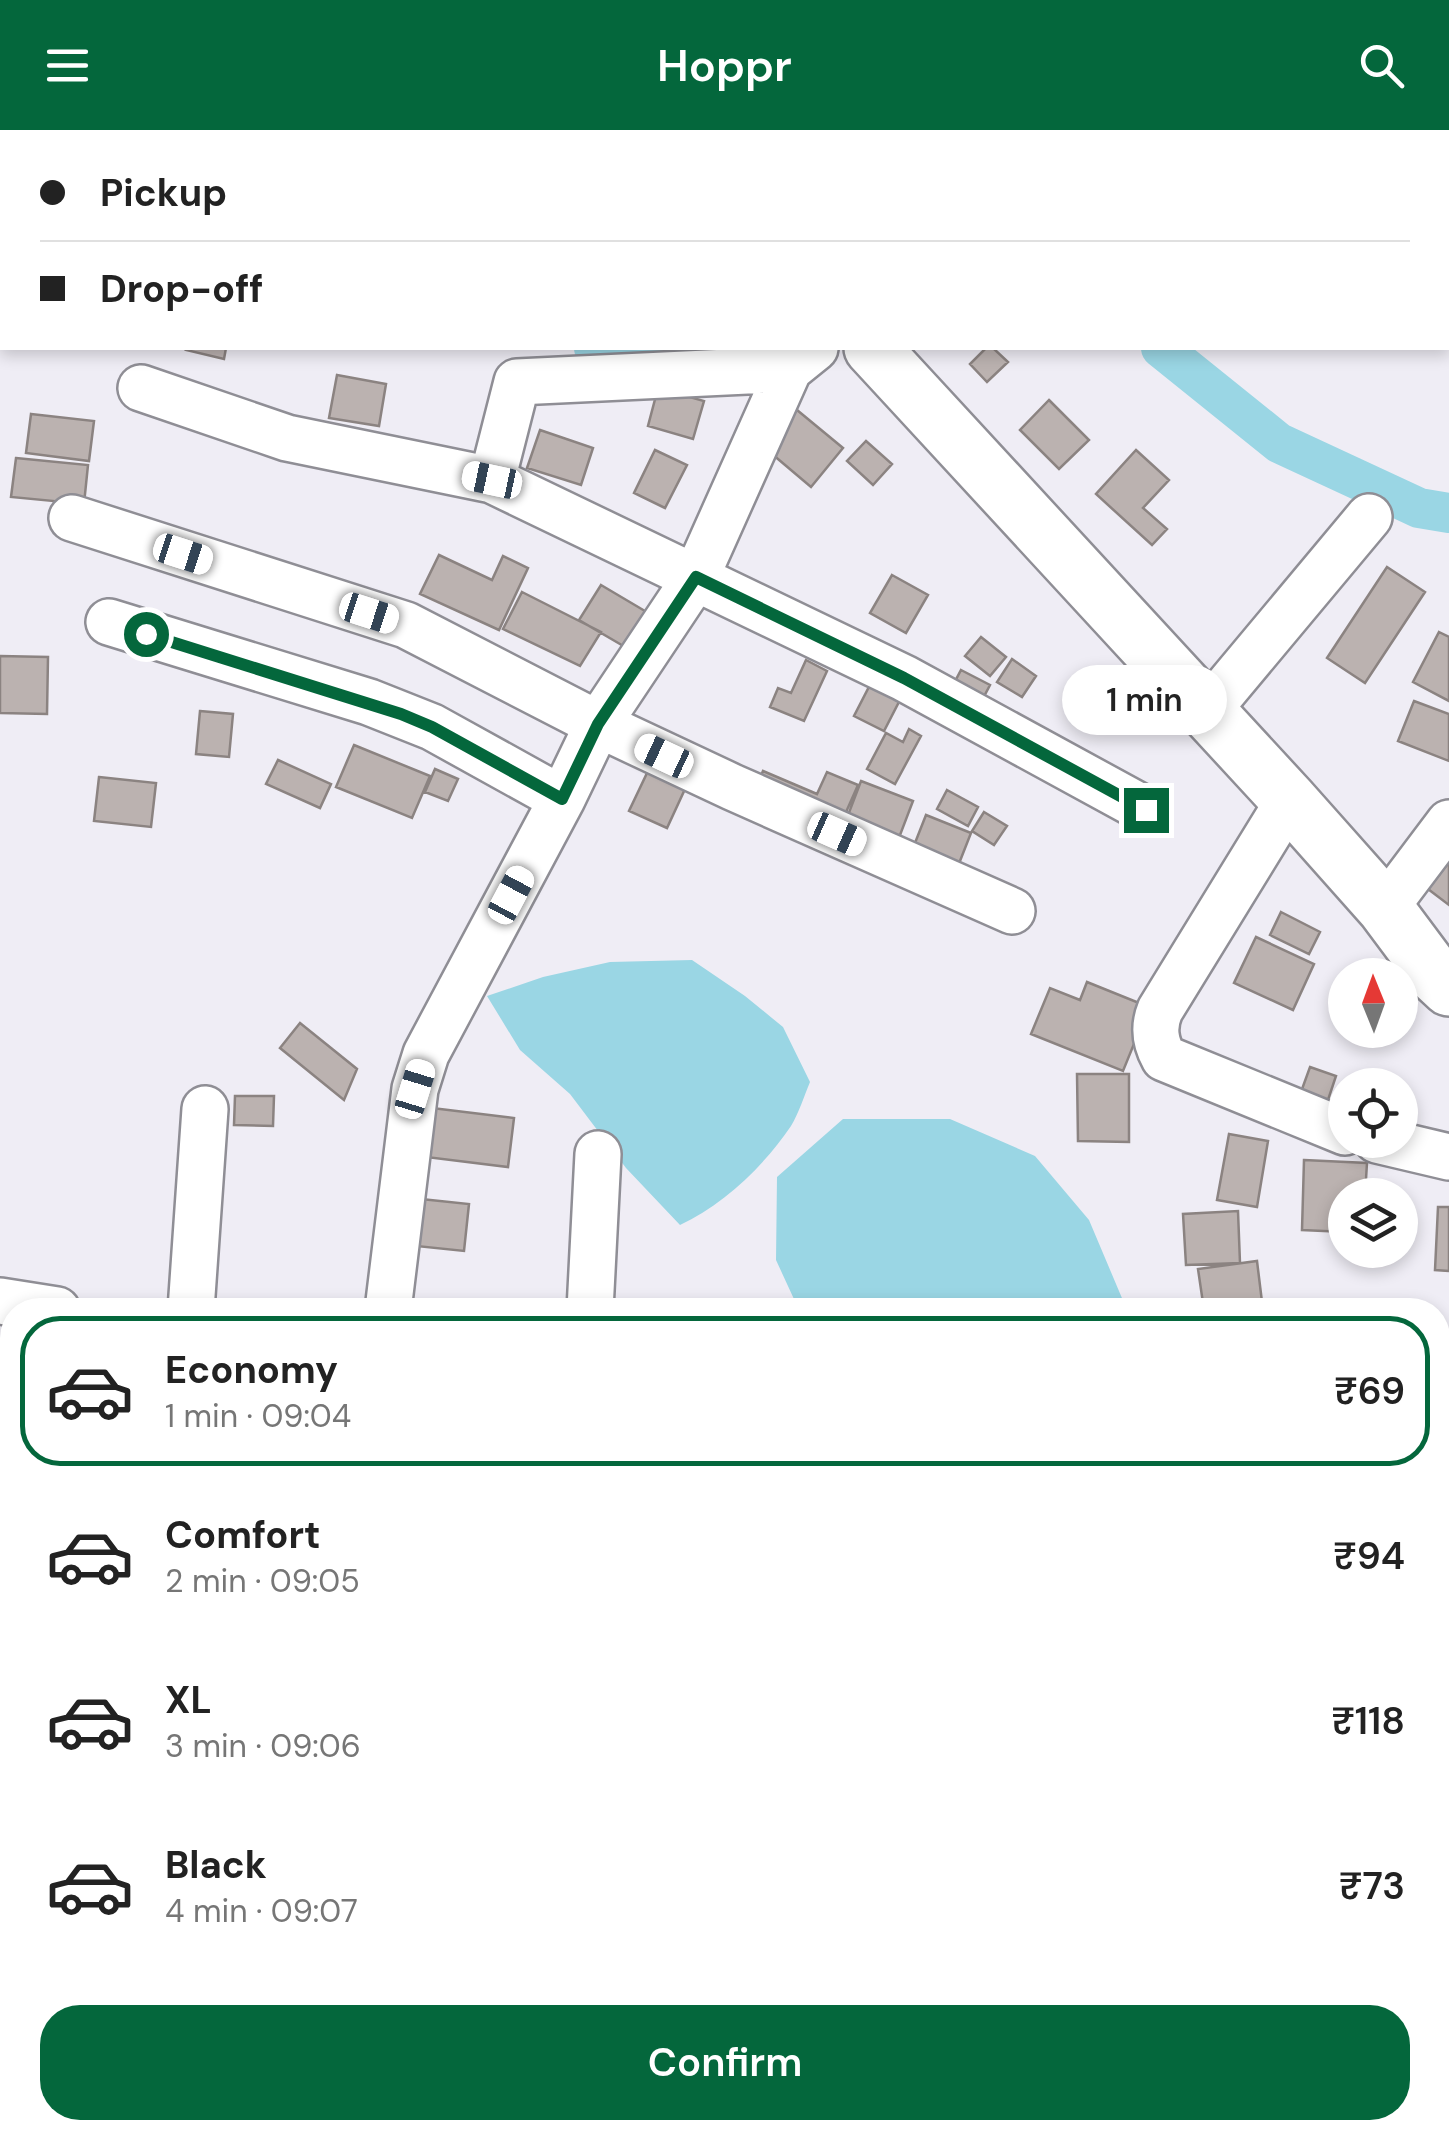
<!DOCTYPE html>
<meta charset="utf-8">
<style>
:root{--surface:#fff;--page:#f2f2f2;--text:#222;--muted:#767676;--line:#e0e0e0;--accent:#04673c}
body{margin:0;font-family:"DM Sans",sans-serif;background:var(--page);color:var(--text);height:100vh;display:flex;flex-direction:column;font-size:38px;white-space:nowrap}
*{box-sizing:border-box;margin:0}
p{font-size:32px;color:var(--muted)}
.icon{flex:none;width:55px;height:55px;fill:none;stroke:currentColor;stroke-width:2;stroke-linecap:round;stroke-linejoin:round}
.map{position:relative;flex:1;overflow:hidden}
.details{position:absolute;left:0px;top:1168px;width:1450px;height:842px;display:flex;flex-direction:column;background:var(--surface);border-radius:40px 40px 0 0;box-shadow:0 5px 15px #0003}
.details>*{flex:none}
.guide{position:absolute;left:0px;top:0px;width:1450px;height:220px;box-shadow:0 5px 15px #0003;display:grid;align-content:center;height:220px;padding:0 40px;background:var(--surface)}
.needle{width:65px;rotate:359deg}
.controls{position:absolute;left:1328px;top:828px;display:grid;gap:20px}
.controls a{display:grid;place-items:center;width:90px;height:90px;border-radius:50%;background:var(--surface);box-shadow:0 5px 15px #0003;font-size:50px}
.end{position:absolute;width:45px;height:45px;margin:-22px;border:12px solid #04673c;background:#fff;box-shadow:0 0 0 5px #fff}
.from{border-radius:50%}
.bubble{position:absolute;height:70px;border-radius:35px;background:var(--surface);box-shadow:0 5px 15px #0003;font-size:32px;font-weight:600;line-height:70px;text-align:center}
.car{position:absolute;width:30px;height:60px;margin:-30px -15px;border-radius:12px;box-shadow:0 0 8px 2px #0007;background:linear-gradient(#fff 24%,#345 0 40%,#fff 0 76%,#345 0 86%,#fff 0)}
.guide b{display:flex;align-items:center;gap:35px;height:95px;font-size:38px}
.guide b+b{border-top:2px solid var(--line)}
.guide i{width:25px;height:25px;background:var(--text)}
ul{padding:18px 0 0;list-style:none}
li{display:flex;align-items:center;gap:30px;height:150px;margin:0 20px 15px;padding:0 20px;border:5px solid transparent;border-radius:40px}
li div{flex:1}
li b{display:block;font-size:38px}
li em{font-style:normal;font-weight:600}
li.on{border-color:var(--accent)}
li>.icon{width:90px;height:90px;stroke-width:1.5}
.cta{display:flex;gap:20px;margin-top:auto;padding:20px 40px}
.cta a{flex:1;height:115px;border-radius:40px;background:var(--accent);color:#fff;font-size:40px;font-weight:600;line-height:115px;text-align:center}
header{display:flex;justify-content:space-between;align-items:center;height:130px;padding:0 40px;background:var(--accent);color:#fff;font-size:45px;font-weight:600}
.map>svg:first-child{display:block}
.water{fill:#9ad6e4}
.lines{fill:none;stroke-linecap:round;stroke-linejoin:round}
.canal{stroke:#9ad6e4;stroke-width:40}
.building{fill:#bbb2b0;stroke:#8b8381;stroke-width:2.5}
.minor-casing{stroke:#8f8e95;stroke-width:50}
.highway-casing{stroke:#8f8e95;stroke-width:60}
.minor{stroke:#fff;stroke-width:45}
.highway{stroke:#fff;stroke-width:55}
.route{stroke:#04673c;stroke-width:12}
</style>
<header><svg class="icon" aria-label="menu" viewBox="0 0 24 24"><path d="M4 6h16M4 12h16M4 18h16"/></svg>Hoppr<svg class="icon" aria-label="search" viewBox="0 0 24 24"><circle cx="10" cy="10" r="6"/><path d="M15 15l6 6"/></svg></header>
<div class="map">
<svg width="1449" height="2008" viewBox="0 0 1449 2008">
<rect width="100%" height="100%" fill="#efedf5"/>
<path class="water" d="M 692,830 L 745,866 L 783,897 L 810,952 C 804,966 799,983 791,996 C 764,1036 723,1075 680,1095 L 626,1038 L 570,964 L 520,920 L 487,866 L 543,847 L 610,832 Z
M 843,989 L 950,989 L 1035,1026 L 1089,1090 L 1127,1180 L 799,1180 L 776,1130 L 777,1047 Z"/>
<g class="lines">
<path class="canal" d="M 0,56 L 2,57
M 594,218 L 668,223 L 696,218
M 1161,218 L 1279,313 L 1419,378 L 1449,383
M 0,1493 L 12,1438"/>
</g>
<path class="building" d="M 1271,0 L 1331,0 L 1337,2 L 1270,2 Z
M 187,218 L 226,218 L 224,229 L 186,220 Z
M 986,218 L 993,218 L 1008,232 L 987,252 L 970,234 Z
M 337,245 L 386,254 L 379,296 L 329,288 Z
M 658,258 L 704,271 L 693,309 L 648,296 Z
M 1049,270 L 1089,310 L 1059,339 L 1020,300 Z
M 797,280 L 843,318 L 811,357 L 765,318 Z
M 31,284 L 94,291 L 89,331 L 26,323 Z
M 540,300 L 593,318 L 581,355 L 527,338 Z
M 866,311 L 892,334 L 873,355 L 847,331 Z
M 655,320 L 687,335 L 665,378 L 634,363 Z
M 1136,320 L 1169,350 L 1143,378 L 1167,399 L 1152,415 L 1096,364 Z
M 16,328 L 88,335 L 84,374 L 11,367 Z
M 439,425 L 492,450 L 503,426 L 528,438 L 499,500 L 420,464 Z
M 1387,437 L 1425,462 L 1365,553 L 1327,528 Z
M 892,445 L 928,465 L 906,503 L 870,483 Z
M 601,455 L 650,484 L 637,524 L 579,490 Z
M 522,462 L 601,502 L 580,536 L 503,499 Z
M 1439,502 L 1449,507 L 1449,571 L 1413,552 Z
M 981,507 L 1006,527 L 990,546 L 965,526 Z
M 0,526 L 48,527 L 47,584 L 0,583 Z
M 1012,529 L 1036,546 L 1022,567 L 997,552 Z
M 806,530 L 827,541 L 804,591 L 770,577 L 778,558 L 791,563 Z
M 961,540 L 990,555 L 980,574 L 951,559 Z
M 872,551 L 902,566 L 884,601 L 854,586 Z
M 1414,571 L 1449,584 L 1449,631 L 1398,611 Z
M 200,581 L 233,584 L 229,627 L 196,624 Z
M 909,599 L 921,606 L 895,654 L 867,639 L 886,603 L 903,612 Z
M 354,615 L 430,646 L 412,688 L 336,657 Z
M 278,630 L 331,654 L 320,678 L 266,654 Z
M 435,639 L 458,649 L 448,671 L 425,662 Z
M 648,641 L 685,659 L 667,698 L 629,681 Z
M 763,641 L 817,664 L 827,642 L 858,655 L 839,698 L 754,662 Z
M 99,647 L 156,653 L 151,697 L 94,691 Z
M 861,651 L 913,671 L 897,713 L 845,693 Z
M 947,660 L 978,677 L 968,696 L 937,679 Z
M 984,682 L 1007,696 L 994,715 L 972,701 Z
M 926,685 L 971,703 L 958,736 L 913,718 Z
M 1449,732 L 1449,775 L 1428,759 Z
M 1281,782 L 1320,802 L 1309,824 L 1270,805 Z
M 1256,807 L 1314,834 L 1293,880 L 1234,853 Z
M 1087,852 L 1149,877 L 1123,941 L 1031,904 L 1050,858 L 1080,870 Z
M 300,893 L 357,939 L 344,970 L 280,918 Z
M 1310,937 L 1336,946 L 1324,982 L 1297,973 Z
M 1077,944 L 1129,944 L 1129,1012 L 1078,1011 Z
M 235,966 L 274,966 L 273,996 L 234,995 Z
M 432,978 L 514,988 L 508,1037 L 426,1027 Z
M 1229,1004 L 1268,1011 L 1257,1077 L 1217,1070 Z
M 1304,1030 L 1367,1033 L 1365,1065 L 1345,1065 L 1345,1102 L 1302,1100 Z
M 421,1069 L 469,1074 L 464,1121 L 416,1116 Z
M 1438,1077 L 1449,1077 L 1449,1141 L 1435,1140 Z
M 1238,1081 L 1240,1133 L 1186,1135 L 1183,1084 Z
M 1257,1131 L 1263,1180 L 1204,1180 L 1198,1139 Z
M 1438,1442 L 1449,1443 L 1449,1480 L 1438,1480 Z
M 1438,1524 L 1447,1525 L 1442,1570 L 1438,1569 Z
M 1438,1674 L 1449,1674 L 1449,1722 L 1438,1722 Z"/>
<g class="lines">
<defs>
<path id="minor" d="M 1378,2 L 1379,0
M 141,258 L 287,308 L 492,350 L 904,548 L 1146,680
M 492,350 L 517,252 L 789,239
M 72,388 L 406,495 L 598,594 L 732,657 L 1012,781
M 109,492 L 369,572 L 432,597 L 562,669
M 1207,581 L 1369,387
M 1289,670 L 1160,880 C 1153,897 1155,912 1164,928 L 1345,1002
M 1385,778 L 1449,693
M 1377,1010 L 1449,1027
M 0,1171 L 57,1180
M 191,1180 L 205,979
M 388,1180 L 415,959 L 426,924 L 562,669 L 598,594 L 696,447 L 789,239 L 815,218
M 590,1180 L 598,1024
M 1438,1231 L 1449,1232
M 1438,1391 L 1449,1392
M 1438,1509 L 1449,1510
M 1438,1622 L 1449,1623"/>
<path id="highway" d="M 663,0 L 665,2
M 872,218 L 1289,670 L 1385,778 L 1435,845 L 1449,858"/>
</defs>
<use href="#minor" class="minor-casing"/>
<use href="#highway" class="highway-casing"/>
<use href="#minor" class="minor"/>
<use href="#highway" class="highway"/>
</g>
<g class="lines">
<path class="route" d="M 146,504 L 401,584 L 432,597 L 562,669 L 598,594 L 696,447 L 904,548 L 1146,680"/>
</g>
</svg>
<div class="controls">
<a><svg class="needle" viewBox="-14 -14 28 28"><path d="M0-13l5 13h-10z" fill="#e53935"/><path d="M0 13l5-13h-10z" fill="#767676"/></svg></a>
<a><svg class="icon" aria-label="locate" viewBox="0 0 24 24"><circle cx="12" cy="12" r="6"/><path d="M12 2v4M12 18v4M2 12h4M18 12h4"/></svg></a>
<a><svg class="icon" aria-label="layers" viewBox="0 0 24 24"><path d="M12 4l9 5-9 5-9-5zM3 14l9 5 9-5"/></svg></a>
</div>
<i class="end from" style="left:146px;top:504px"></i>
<i class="end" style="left:1146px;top:680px"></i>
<div class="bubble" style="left:1062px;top:535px;width:165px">1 min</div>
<i class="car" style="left:492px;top:350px;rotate:282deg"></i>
<i class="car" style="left:183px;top:424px;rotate:108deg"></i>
<i class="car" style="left:369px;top:483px;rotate:108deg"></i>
<i class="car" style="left:664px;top:626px;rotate:295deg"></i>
<i class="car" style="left:837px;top:704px;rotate:114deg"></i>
<i class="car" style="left:511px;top:765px;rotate:28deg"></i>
<i class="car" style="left:415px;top:959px;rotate:17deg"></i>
<div class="guide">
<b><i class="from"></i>Pickup</b>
<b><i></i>Drop-off</b>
</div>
<section class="details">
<ul>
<li class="on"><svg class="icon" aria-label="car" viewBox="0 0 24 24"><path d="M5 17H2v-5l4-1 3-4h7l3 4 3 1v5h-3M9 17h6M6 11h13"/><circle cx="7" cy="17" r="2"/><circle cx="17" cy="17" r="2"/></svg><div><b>Economy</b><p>1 min · 09:04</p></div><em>₹69</em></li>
<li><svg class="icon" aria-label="car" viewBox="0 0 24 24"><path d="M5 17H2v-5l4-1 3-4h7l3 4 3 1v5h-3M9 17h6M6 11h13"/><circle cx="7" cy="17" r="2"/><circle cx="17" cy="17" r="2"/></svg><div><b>Comfort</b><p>2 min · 09:05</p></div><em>₹94</em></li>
<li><svg class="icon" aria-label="car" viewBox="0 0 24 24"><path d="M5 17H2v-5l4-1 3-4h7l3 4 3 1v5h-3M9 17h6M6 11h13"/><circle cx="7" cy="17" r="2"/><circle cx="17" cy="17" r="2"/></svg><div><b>XL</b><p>3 min · 09:06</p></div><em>₹118</em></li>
<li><svg class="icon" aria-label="car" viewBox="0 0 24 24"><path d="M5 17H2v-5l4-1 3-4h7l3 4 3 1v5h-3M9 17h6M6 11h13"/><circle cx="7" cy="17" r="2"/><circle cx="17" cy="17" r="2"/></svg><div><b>Black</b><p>4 min · 09:07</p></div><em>₹73</em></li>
</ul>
<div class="cta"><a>Confirm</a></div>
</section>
</div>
